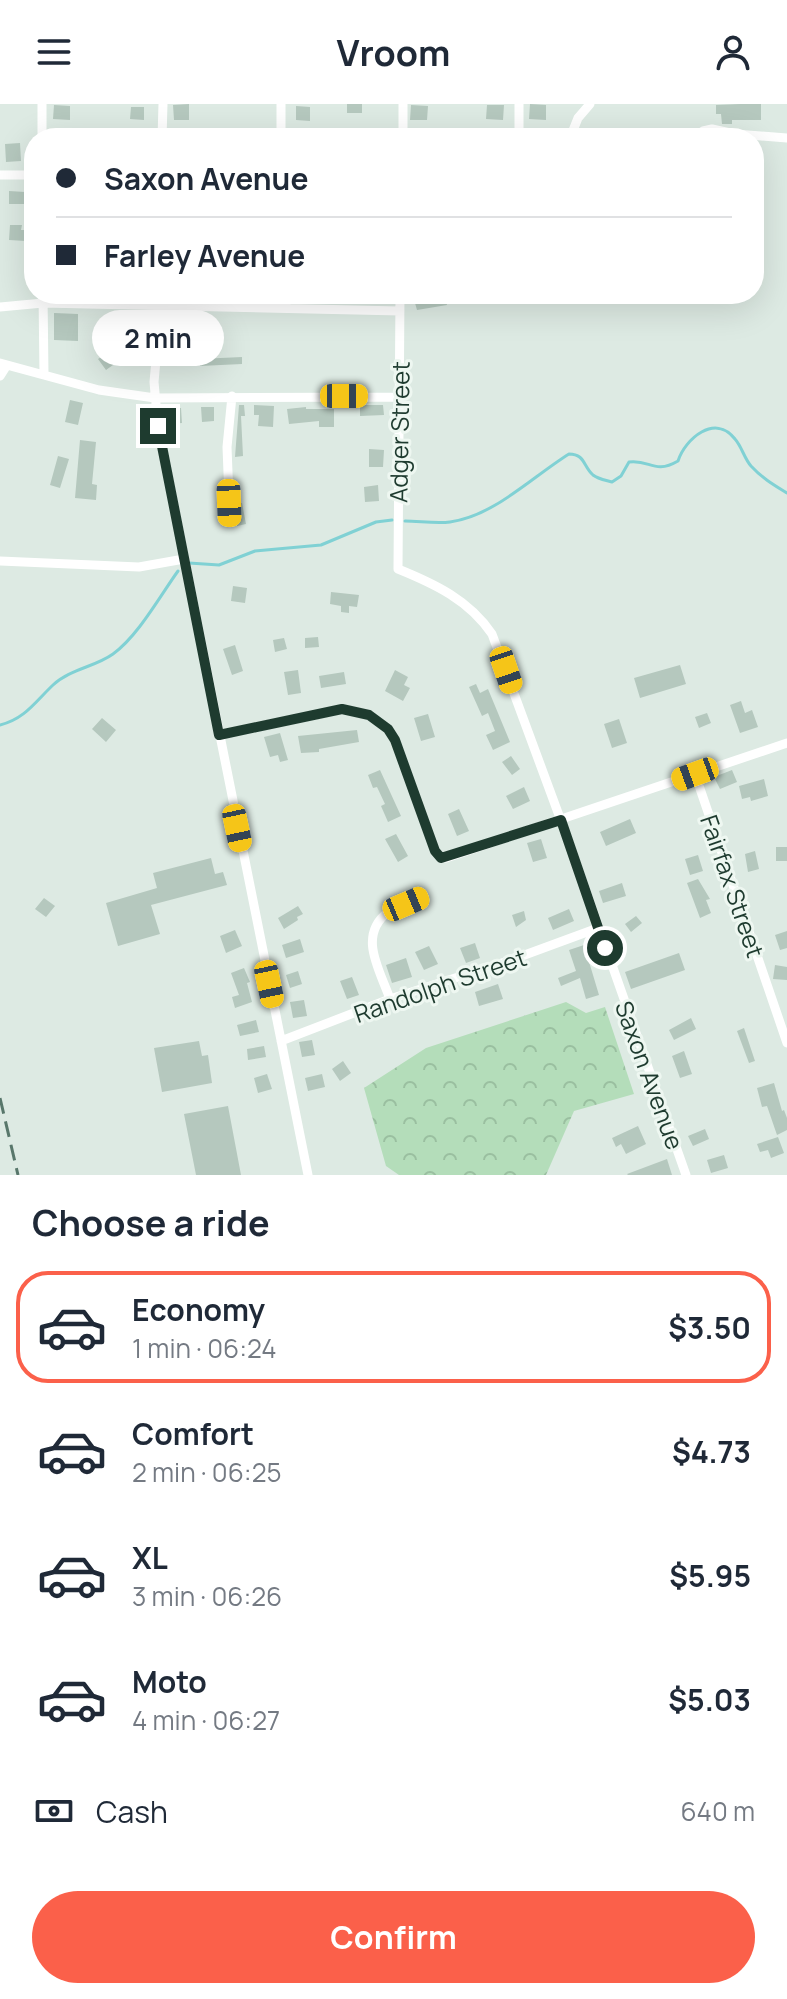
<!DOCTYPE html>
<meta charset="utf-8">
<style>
:root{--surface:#fff;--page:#f2f2f3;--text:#1f2937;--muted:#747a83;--line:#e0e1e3;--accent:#fb604a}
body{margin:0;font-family:Manrope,sans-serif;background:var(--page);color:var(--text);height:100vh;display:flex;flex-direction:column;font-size:30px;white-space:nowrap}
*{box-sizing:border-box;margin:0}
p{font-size:26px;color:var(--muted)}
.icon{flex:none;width:44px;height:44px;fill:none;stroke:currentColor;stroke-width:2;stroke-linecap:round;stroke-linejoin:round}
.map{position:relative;height:1071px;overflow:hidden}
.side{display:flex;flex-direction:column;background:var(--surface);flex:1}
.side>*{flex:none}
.guide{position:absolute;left:24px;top:24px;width:740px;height:176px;border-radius:32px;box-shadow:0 8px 32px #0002;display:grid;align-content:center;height:176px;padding:0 32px;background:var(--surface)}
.end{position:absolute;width:36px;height:36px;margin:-18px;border:10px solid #1e3b2f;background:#fff;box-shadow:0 0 0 4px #fff}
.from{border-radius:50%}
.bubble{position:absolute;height:56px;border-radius:28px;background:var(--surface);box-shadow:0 8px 32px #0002;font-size:26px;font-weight:700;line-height:56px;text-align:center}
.car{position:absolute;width:24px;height:48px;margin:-24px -12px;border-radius:10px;box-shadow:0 0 6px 2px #0007;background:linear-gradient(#f5c518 24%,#345 0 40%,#f5c518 0 76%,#345 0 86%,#f5c518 0)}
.guide b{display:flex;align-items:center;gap:28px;height:76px;font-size:30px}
.guide b+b{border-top:2px solid var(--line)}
.guide i{width:20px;height:20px;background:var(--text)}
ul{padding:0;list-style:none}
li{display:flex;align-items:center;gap:24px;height:112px;margin:0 16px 12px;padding:0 16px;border:4px solid transparent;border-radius:32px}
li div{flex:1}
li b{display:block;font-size:30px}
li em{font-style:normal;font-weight:700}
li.active{border-color:var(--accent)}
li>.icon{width:72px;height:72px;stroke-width:1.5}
h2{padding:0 32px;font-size:36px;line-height:96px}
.pay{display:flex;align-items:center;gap:20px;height:88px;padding:0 32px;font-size:30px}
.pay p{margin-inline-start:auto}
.cta{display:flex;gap:16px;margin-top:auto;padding:16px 32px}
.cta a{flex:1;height:92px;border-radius:48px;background:var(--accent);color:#fff;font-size:32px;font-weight:700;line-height:92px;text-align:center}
header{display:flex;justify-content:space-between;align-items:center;height:104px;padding:0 32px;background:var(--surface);font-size:36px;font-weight:700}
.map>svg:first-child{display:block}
.forest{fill:url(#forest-crowns)}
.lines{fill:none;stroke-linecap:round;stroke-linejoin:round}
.stream{stroke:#80d1d4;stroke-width:3}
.building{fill:#b5c8be}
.minor{stroke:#fff;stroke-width:9}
.rail{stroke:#58776b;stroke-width:3;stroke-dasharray:16 8;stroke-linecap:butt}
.route{stroke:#1e3b2f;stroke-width:10}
.labels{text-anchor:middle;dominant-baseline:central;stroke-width:6;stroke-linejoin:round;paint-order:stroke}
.street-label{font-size:24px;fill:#1e3b2f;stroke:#eef7f1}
</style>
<header><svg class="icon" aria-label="menu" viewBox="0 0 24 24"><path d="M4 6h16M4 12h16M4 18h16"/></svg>Vroom<svg class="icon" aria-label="person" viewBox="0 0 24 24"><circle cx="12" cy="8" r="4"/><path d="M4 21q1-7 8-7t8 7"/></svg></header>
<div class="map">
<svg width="787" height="1071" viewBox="0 0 787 1071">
<defs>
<pattern id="forest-crowns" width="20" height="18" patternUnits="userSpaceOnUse" patternTransform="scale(2)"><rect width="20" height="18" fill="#b4ddba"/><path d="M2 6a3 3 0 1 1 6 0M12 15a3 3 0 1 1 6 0" fill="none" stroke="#9abfa0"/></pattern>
</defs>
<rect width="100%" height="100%" fill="#ddeae3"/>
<path class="forest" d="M 566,898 L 586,909 L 605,903 L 634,990 L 574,1007 L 546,1071 L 399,1071 L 386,1062 L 364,984 L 426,944 Z"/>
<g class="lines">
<path class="stream" d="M 405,417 C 419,417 436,420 450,418 C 494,412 532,373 569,350 C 585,350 583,362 593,371 C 598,375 605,376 612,378 L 621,372 L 629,358 C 650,355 654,371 678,357 C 685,335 715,309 735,335 C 742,343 744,354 751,362 C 762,374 774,381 787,389
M 189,459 L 219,461 L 255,447 L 321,441 L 376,418 L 392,416
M 0,621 C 25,615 36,597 53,581 C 70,565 95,563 113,550 C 138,532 160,492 178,467"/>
</g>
<path class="building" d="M 189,0 L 189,16 L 174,16 L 173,1 Z
M 347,0 L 362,0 L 362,9 L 347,9 Z
M 530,0 L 546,1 L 546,16 L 529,15 Z
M 740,0 L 761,0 L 761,16 L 732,16 L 732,20 L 722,20 L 721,10 L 716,10 L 716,1 Z
M 54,1 L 70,2 L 70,16 L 53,15 Z
M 411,1 L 428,2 L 427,16 L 410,16 Z
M 487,1 L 504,1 L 503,16 L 486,15 Z
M 296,2 L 310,3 L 310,17 L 296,16 Z
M 131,3 L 144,3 L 144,16 L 130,15 Z
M 20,39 L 21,57 L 6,58 L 5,40 Z
M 9,87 L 25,88 L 24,100 L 9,100 Z
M 10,121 L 22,121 L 21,126 L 26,126 L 26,137 L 9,136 Z
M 445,193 L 447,201 L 417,206 L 415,199 Z
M 54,209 L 78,210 L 78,237 L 54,236 Z
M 113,245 L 120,256 L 106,266 L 98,255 Z
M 242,253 L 242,260 L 200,262 L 199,255 Z
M 70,296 L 83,299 L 78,321 L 65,318 Z
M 239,301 L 244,301 L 245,312 L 241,312 L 243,352 L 235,353 Z
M 254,301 L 274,302 L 273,323 L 258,322 L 259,311 L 254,311 Z
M 360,301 L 383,301 L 384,311 L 360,312 Z
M 201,303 L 214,303 L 214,317 L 202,318 Z
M 306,303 L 306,305 L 334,305 L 334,323 L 319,323 L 319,317 L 289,320 L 287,305 Z
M 168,304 L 181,304 L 182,319 L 169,320 Z
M 80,336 L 96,338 L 92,380 L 97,381 L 96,396 L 75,394 Z
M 369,345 L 384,346 L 383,363 L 369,363 Z
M 58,352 L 69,355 L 60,384 L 50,381 Z
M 378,381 L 379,397 L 365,398 L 364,383 Z
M 242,399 L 246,420 L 237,422 L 237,400 Z
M 233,482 L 247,484 L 245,499 L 231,497 Z
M 331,488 L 359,491 L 357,503 L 349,502 L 349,509 L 341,508 L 341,502 L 330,500 Z
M 318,533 L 319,543 L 305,544 L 305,534 Z
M 284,534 L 287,545 L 275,548 L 273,536 Z
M 235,541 L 243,567 L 232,571 L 223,545 Z
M 680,561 L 686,580 L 640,594 L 634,574 Z
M 298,566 L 301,589 L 288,591 L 284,568 Z
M 395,566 L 408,573 L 404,581 L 410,584 L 403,597 L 385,587 Z
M 344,568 L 346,580 L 321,584 L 319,572 Z
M 476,580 L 480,589 L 488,585 L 510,638 L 493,646 L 486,631 L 495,627 L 488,609 L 482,612 L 469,583 Z
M 741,597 L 745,609 L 752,606 L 758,623 L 740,629 L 730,601 Z
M 707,609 L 711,619 L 699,624 L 695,613 Z
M 428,610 L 435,633 L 421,637 L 414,614 Z
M 102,614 L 116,626 L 106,638 L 92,625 Z
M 619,615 L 627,639 L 612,644 L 604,620 Z
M 357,626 L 359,638 L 319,645 L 319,648 L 301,649 L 298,632 Z
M 280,629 L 288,656 L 280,658 L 278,651 L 270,653 L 264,633 Z
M 511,652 L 520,665 L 512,671 L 502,658 Z
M 380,666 L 401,712 L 388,718 L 381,702 L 385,700 L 377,683 L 373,684 L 368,671 Z
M 732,666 L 737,678 L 720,685 L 714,673 Z
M 764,675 L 768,692 L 751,697 L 750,693 L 742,695 L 739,682 Z
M 524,683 L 530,697 L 513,705 L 506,692 Z
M 459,705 L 469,727 L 457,732 L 448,710 Z
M 630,715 L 636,729 L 606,742 L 600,728 Z
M 396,730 L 408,752 L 398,758 L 385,735 Z
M 541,735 L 547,754 L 533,758 L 527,739 Z
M 776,743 L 787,743 L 787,757 L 776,757 Z
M 755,747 L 759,765 L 748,768 L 745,750 Z
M 698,751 L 703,767 L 690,771 L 685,755 Z
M 211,754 L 215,770 L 223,768 L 227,781 L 151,801 L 160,830 L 118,842 L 106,799 L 157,784 L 153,769 Z
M 698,775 L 710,795 L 706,796 L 711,809 L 700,814 L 687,779 Z
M 622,779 L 626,792 L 603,799 L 599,787 Z
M 44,794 L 55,802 L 46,813 L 35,805 Z
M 298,802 L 303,810 L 297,813 L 298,816 L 284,825 L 278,814 Z
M 569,805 L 574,817 L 553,826 L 548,814 Z
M 524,807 L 526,816 L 516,823 L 512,811 Z
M 636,812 L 642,819 L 631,828 L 625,820 Z
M 235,826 L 242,842 L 226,849 L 220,832 Z
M 787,827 L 787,844 L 780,846 L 775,831 Z
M 300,835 L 304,848 L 286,854 L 282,841 Z
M 475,839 L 480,854 L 466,859 L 460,844 Z
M 584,841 L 599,891 L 586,895 L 580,874 L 561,882 L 558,874 L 576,867 L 569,846 Z
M 429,842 L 438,860 L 424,866 L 415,848 Z
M 679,849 L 685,866 L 631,885 L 625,868 Z
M 406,854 L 412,873 L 392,879 L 386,861 Z
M 775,861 L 787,863 L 787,876 L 773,875 Z
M 244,864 L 250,878 L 247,879 L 252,898 L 235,904 L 232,893 L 239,891 L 231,869 Z
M 298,867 L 302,880 L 290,884 L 286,871 Z
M 352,873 L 359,891 L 347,895 L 340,877 Z
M 498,880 L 503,895 L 479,902 L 475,888 Z
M 304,896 L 307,912 L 293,914 L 290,898 Z
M 691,914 L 696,925 L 674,936 L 669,926 Z
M 256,916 L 259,928 L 240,932 L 237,921 Z
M 744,924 L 755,957 L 749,959 L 737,927 Z
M 312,936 L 315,951 L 302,953 L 299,938 Z
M 199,937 L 202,952 L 208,951 L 212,979 L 162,988 L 154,944 Z
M 264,942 L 266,953 L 248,956 L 247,945 Z
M 684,947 L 692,970 L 680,974 L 672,952 Z
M 343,957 L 351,969 L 340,977 L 332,965 Z
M 267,970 L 272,985 L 258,989 L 254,974 Z
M 322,970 L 325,983 L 308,987 L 305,974 Z
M 774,979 L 782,1007 L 784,1006 L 787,1014 L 787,1026 L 777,1031 L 767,1002 L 762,1003 L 757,984 Z
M 228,1002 L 241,1071 L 196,1071 L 184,1010 Z
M 638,1022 L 646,1040 L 626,1050 L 621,1040 L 616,1043 L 612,1034 Z
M 705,1025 L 709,1035 L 693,1042 L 688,1032 Z
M 778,1033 L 784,1049 L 771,1054 L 768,1046 L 760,1048 L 757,1040 Z
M 724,1051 L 728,1064 L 711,1069 L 707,1056 Z
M 667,1055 L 672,1071 L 628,1071 L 627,1070 Z"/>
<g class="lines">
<path class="minor" d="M 42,0 L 42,34
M 281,0 L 281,34
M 403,0 L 403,34
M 519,0 L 519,34
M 162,34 L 163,0
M 570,34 L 578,14 L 590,0
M 692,34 L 703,27 L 712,25 L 735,30 L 787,34
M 0,71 L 34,71
M 43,190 L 44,271
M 162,190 L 154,278 L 158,322 L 308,1071
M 286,190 L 286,204
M 400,190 L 398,465 C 435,480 469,496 492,530 L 567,733 L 686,1071
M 0,203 L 43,199 L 400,207
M 0,259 L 99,286 L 155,294 L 400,293
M 0,272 L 7,261
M 230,419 L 227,343 L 232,292
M 0,457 L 139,463 L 184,455
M 219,631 L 342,605 L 369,611 L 388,625 L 395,636 L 435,747 L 441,754 L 446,754 L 787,639
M 695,670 L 787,939
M 390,895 C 380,866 357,832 388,808 C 398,801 413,797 424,792
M 281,937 L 390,895 L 511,856 L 598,824"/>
<path class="rail" d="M 0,994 L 18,1071"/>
</g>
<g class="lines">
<path class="route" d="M 158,322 L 219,631 L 342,605 L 369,611 L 388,625 L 395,636 L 435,747 L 441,754 L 561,716 L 605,844"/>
</g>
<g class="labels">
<g class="street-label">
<text transform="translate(399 328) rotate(-89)">Adger Street</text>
<text transform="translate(733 782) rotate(71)">Fairfax Street</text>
<text transform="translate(440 881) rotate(-19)">Randolph Street</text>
<text transform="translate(650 971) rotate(70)">Saxon Avenue</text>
</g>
</g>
</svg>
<i class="end from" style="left:605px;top:844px"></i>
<i class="end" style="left:158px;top:322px"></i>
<div class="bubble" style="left:92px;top:206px;width:132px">2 min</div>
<i class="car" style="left:344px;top:292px;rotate:90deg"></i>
<i class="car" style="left:229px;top:399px;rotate:178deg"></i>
<i class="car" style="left:506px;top:566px;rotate:161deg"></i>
<i class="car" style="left:695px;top:670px;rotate:250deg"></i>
<i class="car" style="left:237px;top:724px;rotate:168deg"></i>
<i class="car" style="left:406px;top:800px;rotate:67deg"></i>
<i class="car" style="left:269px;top:880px;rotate:168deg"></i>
<div class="guide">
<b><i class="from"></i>Saxon Avenue</b>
<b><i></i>Farley Avenue</b>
</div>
</div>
<section class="side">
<h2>Choose a ride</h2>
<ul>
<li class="active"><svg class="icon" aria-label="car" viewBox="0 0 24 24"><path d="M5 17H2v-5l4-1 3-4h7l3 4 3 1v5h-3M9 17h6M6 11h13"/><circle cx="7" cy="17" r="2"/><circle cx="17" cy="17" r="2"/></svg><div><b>Economy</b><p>1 min · 06:24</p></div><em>$3.50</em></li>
<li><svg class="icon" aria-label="car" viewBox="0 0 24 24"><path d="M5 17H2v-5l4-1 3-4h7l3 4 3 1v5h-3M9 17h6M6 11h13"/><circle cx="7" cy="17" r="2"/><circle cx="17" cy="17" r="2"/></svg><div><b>Comfort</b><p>2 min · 06:25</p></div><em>$4.73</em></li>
<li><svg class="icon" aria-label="car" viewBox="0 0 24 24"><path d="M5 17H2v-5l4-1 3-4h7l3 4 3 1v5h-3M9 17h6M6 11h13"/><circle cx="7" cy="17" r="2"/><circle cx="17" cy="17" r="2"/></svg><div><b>XL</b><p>3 min · 06:26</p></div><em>$5.95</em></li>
<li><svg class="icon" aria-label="car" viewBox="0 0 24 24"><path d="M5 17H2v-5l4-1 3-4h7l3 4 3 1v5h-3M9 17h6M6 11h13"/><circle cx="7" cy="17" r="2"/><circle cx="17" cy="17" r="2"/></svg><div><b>Moto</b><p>4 min · 06:27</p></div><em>$5.03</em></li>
</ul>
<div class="pay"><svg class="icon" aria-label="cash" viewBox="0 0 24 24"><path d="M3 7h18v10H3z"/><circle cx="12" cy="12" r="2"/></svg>Cash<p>640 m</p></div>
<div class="cta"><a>Confirm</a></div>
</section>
